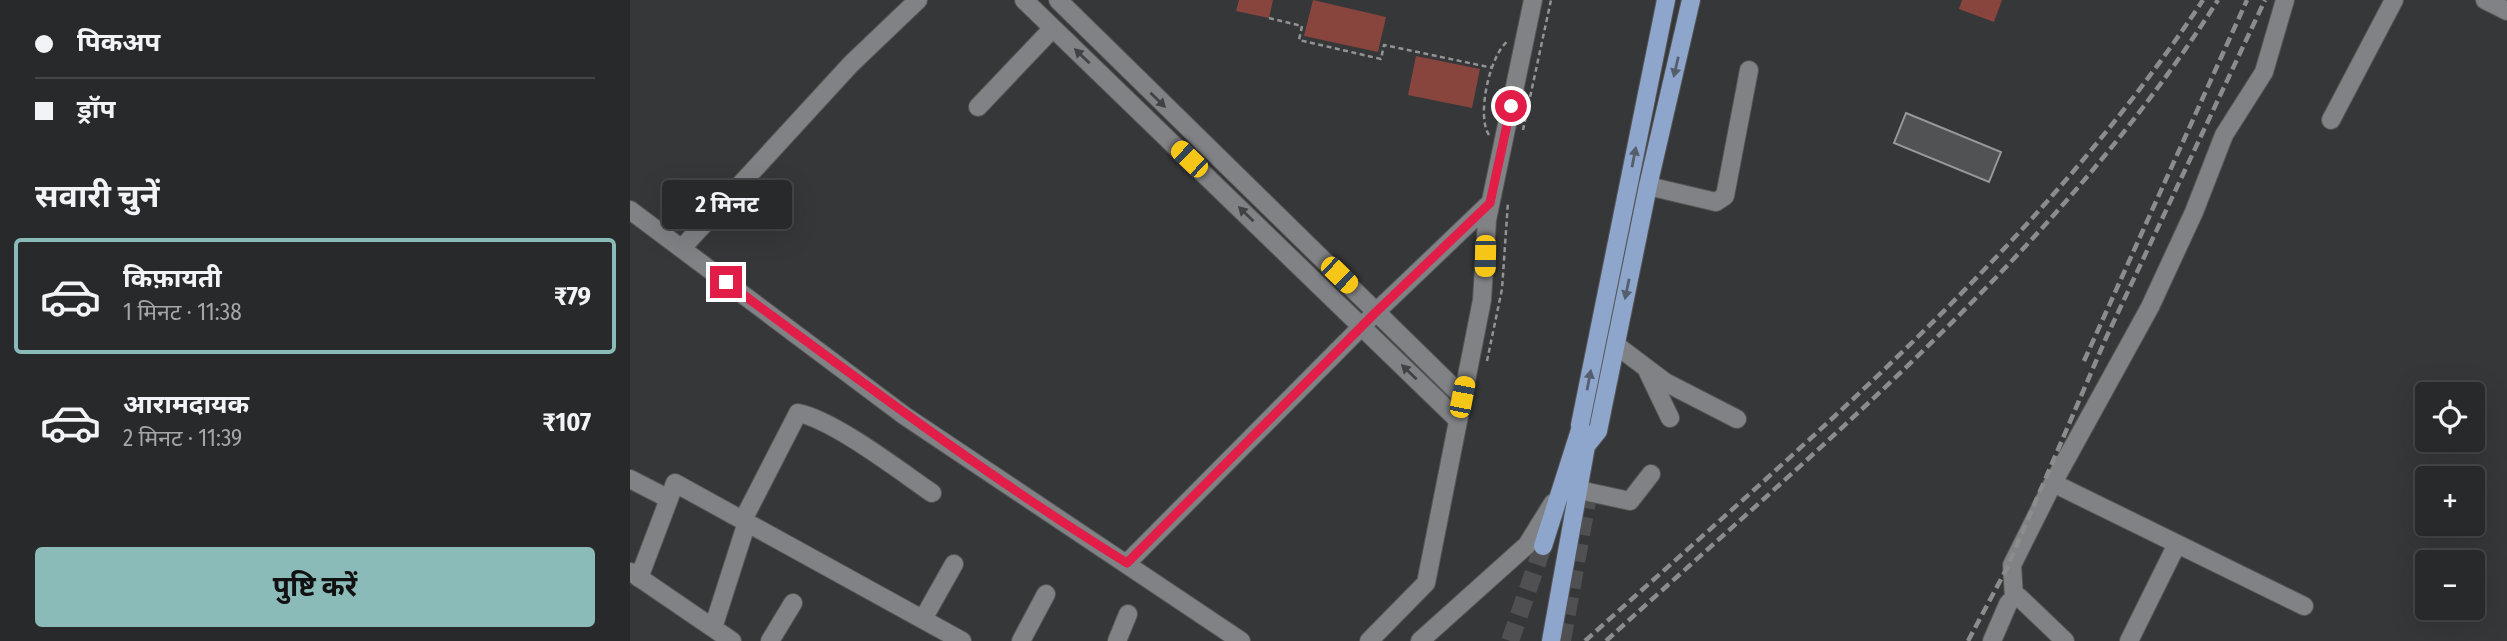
<!DOCTYPE html>
<html lang="hi">
<meta charset="utf-8">
<style>
:root{--surface:#28292b;--page:#343537;--text:#f1f3f6;--muted:#a5a6a9;--line:#444547;--accent:#8bbbb9}
body{margin:0;font-family:"Fira Sans Condensed","Noto Sans Devanagari",sans-serif;background:var(--page);color:var(--text);height:100vh;display:flex;flex-direction:column;font-size:26px;white-space:nowrap}
*{box-sizing:border-box;margin:0}
p{font-size:23px;color:var(--muted)}
.icon{flex:none;width:38px;height:38px;fill:none;stroke:currentColor;stroke-width:2;stroke-linecap:round;stroke-linejoin:round}
.map{position:relative;flex:1;overflow:hidden}
.sheet{display:flex;flex-direction:column;background:var(--surface);width:630px}
.sheet>*{flex:none}
.banner{display:grid;align-content:center;height:154px;padding:0 35px;background:var(--surface)}
.fabs{position:absolute;left:1785px;top:382px;display:grid;gap:14px}
.fabs a{display:grid;place-items:center;width:70px;height:70px;border-radius:7px;background:var(--surface);box-shadow:0 7px 28px #0002,0 0 0 2px var(--line);font-size:35px}
.end{position:absolute;width:32px;height:32px;margin:-16px;border:9px solid #e11d48;background:#fff;box-shadow:0 0 0 4px #fff}
.from{border-radius:50%}
.bubble{position:absolute;height:49px;border-radius:7px;background:var(--surface);box-shadow:0 7px 28px #0002,0 0 0 2px var(--line);font-size:23px;font-weight:700;line-height:49px;text-align:center}
.car{position:absolute;width:21px;height:42px;margin:-21px -10px;border-radius:9px;box-shadow:0 0 5px 2px #0007;background:linear-gradient(#f5c518 24%,#345 0 40%,#f5c518 0 76%,#345 0 86%,#f5c518 0)}
.banner b{display:flex;align-items:center;gap:24px;height:66px;font-size:26px}
.banner b+b{border-top:2px solid var(--line)}
.banner i{width:18px;height:18px;background:var(--text)}
ul{padding:0;list-style:none}
li{display:flex;align-items:center;gap:21px;height:116px;margin:0 14px 10px;padding:0 21px;border:4px solid transparent;border-radius:7px}
li div{flex:1}
li b{display:block;font-size:26px}
li em{font-style:normal;font-weight:700}
li.on{border-color:var(--accent)}
li>.icon{width:63px;height:63px;stroke-width:1.5}
h2{padding:0 35px;font-size:32px;line-height:84px}
.cta{display:flex;gap:14px;margin-top:auto;padding:14px 35px}
.cta a{flex:1;height:80px;border-radius:7px;background:var(--accent);color:#111;font-size:28px;font-weight:700;line-height:80px;text-align:center}
main{display:flex;flex:1;min-height:0}
.map>svg:first-child{display:block}
.green{fill:#87453d}
.building{fill:#505254;stroke:#96989b;stroke-width:2}
.lines{fill:none;stroke-linecap:round;stroke-linejoin:round}
.major-tunnel{stroke:#505052;stroke-width:18;stroke-dasharray:18 9;stroke-linecap:butt}
.minor-casing{stroke:#545556;stroke-width:20}
.major-casing{stroke:#545556;stroke-width:20}
.path{stroke:#929395;stroke-width:2.5;stroke-dasharray:5 3.5;stroke-linecap:butt}
.minor{stroke:#818285;stroke-width:18}
.major{stroke:#8ea5cc;stroke-width:18}
.rail{stroke:#8b8c8d;stroke-width:4.5;stroke-dasharray:10 5;stroke-linecap:butt}
.oneway{fill:#414244}
.oneway2{fill:#555e6c}
.route{stroke:#e11d48;stroke-width:9}
</style>
<main>
<section class="sheet">
<div class="banner">
<b><i class="from"></i>पिकअप</b>
<b><i></i>ड्रॉप</b>
</div>
<h2>सवारी चुनें</h2>
<ul>
<li class="on"><svg class="icon" aria-label="car" viewBox="0 0 24 24"><path d="M5 17H2v-5l4-1 3-4h7l3 4 3 1v5h-3M9 17h6M6 11h13"/><circle cx="7" cy="17" r="2"/><circle cx="17" cy="17" r="2"/></svg><div><b>किफ़ायती</b><p>1 मिनट · 11:38</p></div><em>₹79</em></li>
<li><svg class="icon" aria-label="car" viewBox="0 0 24 24"><path d="M5 17H2v-5l4-1 3-4h7l3 4 3 1v5h-3M9 17h6M6 11h13"/><circle cx="7" cy="17" r="2"/><circle cx="17" cy="17" r="2"/></svg><div><b>आरामदायक</b><p>2 मिनट · 11:39</p></div><em>₹107</em></li>
</ul>
<div class="cta"><a>पुष्टि करें</a></div>
</section>
<div class="map">
<svg width="1877" height="641" viewBox="0 0 1877 641">
<rect width="100%" height="100%" fill="#363739"/>
<path class="green" d="M 609,0 L 643,0 L 639,18 L 606,11 Z
M 683,0 L 756,17 L 748,52 L 674,36 Z
M 1332,0 L 1372,0 L 1364,22 L 1329,9 Z
M 786,56 L 850,69 L 842,108 L 778,95 Z"/>
<path class="building" d="M 1276,113 L 1371,152 L 1359,182 L 1264,143 Z"/>
<g class="lines">
<path class="major-tunnel" d="M 880,641 L 913,546
M 932,641 L 958,496"/>
<defs>
<path id="minor" d="M 394,0 L 828,420
M 428,0 L 833,397
M 1855,0 L 1877,11
M 348,107 L 423,28
M 1701,120 L 1764,0
M 1018,186 L 1086,202 L 1095,196 L 1119,70
M 0,210 L 275,416 L 611,641
M 52,248 L 221,64 L 288,0
M 986,345 L 1035,382 L 1107,419
M 1018,372 L 1040,418
M 0,479 L 39,499
M 1423,483 L 1520,307 L 1564,212 L 1594,135 L 1634,72 L 1655,0
M 949,490 L 1000,501 L 1021,474
M 113,520 L 168,413 C 204,420 270,471 302,493
M 497,563 L 746,312 L 860,203
M 1,572 L 102,641
M 9,578 L 45,483 L 332,641
M 1384,597 L 1382,565 L 1423,483 L 1674,606
M 293,619 L 324,564
M 83,628 L 117,522
M 140,641 L 163,603
M 391,641 L 416,594
M 487,641 L 498,614
M 739,641 L 796,583 L 852,300 L 857,220 L 903,0
M 790,641 L 897,545 L 923,503
M 1362,641 L 1378,604 L 1384,597 L 1389,597 L 1435,641
M 1499,641 L 1547,544"/>
<path id="major" d="M 956,446 L 950,425 L 1036,0
M 913,546 L 950,430
M 921,641 L 956,446 L 968,431 L 1018,186 L 1061,0"/>
</defs>
<use href="#minor" class="minor-casing"/>
<use href="#major" class="major-casing"/>
<path class="path" d="M 639,18 L 672,26 L 669,40 L 751,59 L 754,45 L 863,68
M 893,130 L 921,0
M 859,135 C 846,116 860,54 878,41
M 857,361 L 872,289 L 878,202"/>
<use href="#minor" class="minor"/>
<use href="#major" class="major"/>
<path class="rail" d="M 1454,361 L 1617,0
M 955,641 C 1176,442 1408,250 1573,0
M 976,641 C 1193,443 1429,251 1588,0
M 1338,641 L 1377,568 L 1476,338 L 1635,0"/>
</g>
<defs><path id="oneway-solid" d="M-6-.8H1V-3.2L6.5 0L1 3.2V.8H-6Z" transform="scale(1.75)"/></defs>
<g class="oneway">
<use href="#oneway-solid" transform="translate(452 56) rotate(-136)"/>
<use href="#oneway-solid" transform="translate(528 100) rotate(44)"/>
<use href="#oneway-solid" transform="translate(616 214) rotate(-136)"/>
<use href="#oneway-solid" transform="translate(779 372) rotate(-136)"/>
</g>
<g class="oneway2">
<use href="#oneway-solid" transform="translate(1046 67) rotate(103)"/>
<use href="#oneway-solid" transform="translate(1004 157) rotate(-79)"/>
<use href="#oneway-solid" transform="translate(997 289) rotate(102)"/>
<use href="#oneway-solid" transform="translate(959 380) rotate(-79)"/>
</g>
<g class="lines">
<path class="route" d="M 96,282 C 228,379 358,477 497,563 L 746,312 L 860,203 L 881,106"/>
</g>
</svg>
<div class="fabs">
<a><svg class="icon" aria-label="locate" viewBox="0 0 24 24"><circle cx="12" cy="12" r="6"/><path d="M12 2v4M12 18v4M2 12h4M18 12h4"/></svg></a>
<a>+</a>
<a>−</a>
</div>
<i class="end from" style="left:881px;top:106px"></i>
<i class="end" style="left:96px;top:282px"></i>
<div class="bubble" style="left:32px;top:180px;width:130px">2 मिनट</div>
<i class="car" style="left:559px;top:159px;rotate:314deg"></i>
<i class="car" style="left:855px;top:256px;rotate:181deg"></i>
<i class="car" style="left:709px;top:275px;rotate:134deg"></i>
<i class="car" style="left:832px;top:397px;rotate:11deg"></i>
</div>
</main>
